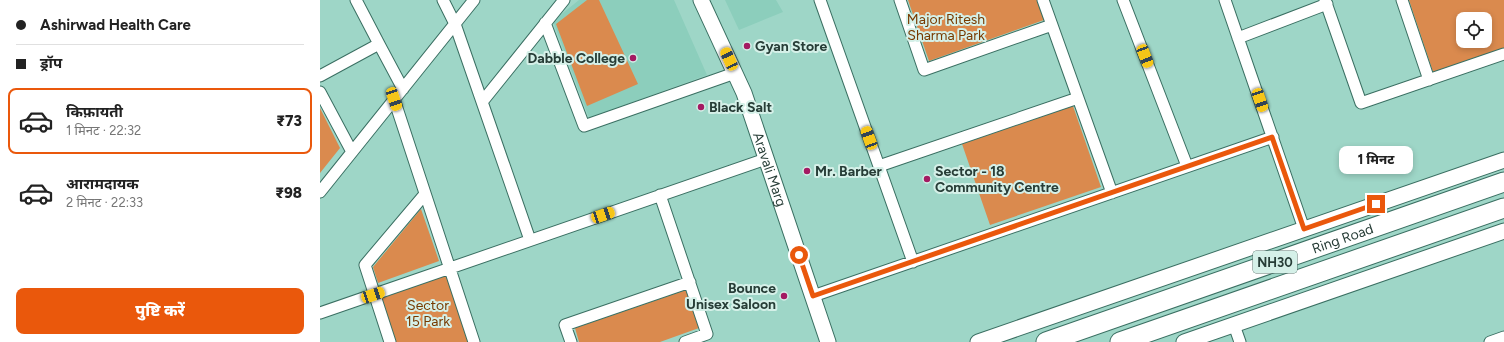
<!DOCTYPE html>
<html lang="hi">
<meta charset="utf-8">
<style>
:root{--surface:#fff;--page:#f2f2f2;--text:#222;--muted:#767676;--line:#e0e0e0;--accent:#ea580c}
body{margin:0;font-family:Figtree,"Noto Sans Devanagari",sans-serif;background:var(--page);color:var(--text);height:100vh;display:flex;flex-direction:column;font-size:15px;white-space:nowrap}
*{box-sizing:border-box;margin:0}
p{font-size:13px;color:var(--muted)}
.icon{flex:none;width:22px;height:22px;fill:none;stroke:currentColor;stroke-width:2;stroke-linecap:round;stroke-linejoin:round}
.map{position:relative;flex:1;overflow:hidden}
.panel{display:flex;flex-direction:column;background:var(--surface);width:320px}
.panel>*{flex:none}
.top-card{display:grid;align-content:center;height:88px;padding:0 16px;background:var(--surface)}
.buttons{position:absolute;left:1136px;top:12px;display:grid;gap:8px}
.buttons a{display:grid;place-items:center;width:36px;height:36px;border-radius:8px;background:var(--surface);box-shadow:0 2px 6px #0003;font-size:20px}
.end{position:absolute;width:18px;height:18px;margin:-9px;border:5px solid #ea580c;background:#fff;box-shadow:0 0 0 2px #fff}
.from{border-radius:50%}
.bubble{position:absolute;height:28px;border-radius:8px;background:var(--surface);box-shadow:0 2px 6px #0003;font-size:13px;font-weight:800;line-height:28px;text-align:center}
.car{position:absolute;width:12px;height:24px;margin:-12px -6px;border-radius:5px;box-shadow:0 0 3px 1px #0007;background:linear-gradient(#f5c518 24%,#345 0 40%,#f5c518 0 76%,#345 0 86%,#f5c518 0)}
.top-card b{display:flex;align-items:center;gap:14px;height:38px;font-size:15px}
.top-card b+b{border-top:1px solid var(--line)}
.top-card i{width:10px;height:10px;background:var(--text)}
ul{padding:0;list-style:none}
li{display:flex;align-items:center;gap:12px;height:66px;margin:0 8px 6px;padding:0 8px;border:2px solid transparent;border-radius:8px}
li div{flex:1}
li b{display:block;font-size:15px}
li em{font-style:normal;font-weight:800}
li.selected{border-color:var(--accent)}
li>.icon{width:36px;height:36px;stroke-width:1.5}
.button{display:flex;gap:8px;margin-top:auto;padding:8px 16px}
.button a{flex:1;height:46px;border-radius:8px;background:var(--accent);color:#fff;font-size:16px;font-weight:800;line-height:46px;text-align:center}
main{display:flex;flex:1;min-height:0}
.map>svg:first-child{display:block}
.built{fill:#8ccebc}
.green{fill:#da8a4e;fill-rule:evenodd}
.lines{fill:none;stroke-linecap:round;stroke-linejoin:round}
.street-casing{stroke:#3a6f62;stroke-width:13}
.secondary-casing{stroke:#3a6f62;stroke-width:17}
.highway-casing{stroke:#3a6f62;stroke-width:21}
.street{stroke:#fff;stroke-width:11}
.secondary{stroke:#fff;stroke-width:15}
.highway{stroke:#fff;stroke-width:19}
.route{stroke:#ea580c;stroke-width:5}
.poi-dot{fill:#a41a62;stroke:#d5f0e8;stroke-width:1.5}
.labels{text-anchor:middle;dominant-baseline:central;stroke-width:4;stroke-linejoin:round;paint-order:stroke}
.shield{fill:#d5f0e8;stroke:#5b736c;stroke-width:1}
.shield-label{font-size:13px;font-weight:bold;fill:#273d37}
.park-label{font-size:14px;fill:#773a00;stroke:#d5f0e8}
.poi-label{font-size:14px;font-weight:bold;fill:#273d37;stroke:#d5f0e8;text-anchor:start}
.street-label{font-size:14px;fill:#273d37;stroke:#d5f0e8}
</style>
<main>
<section class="panel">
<div class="top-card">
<b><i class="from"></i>Ashirwad Health Care</b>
<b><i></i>ड्रॉप</b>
</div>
<ul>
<li class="selected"><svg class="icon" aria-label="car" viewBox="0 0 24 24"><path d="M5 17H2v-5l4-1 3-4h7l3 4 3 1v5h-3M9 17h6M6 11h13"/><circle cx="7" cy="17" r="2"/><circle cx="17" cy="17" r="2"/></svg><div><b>किफ़ायती</b><p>1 मिनट · 22:32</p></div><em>₹73</em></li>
<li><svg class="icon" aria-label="car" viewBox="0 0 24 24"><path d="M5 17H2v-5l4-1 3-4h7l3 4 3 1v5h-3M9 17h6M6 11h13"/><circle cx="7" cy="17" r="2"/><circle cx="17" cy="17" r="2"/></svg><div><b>आरामदायक</b><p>2 मिनट · 22:33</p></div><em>₹98</em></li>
</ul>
<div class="button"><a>पुष्टि करें</a></div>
</section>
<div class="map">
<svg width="1184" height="342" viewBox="0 0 1184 342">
<rect width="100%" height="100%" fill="#9ed6c7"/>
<path class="built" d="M 259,0 L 354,0 L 387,75 L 269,118 L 233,21 Z
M 405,0 L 456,0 L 463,12 L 419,30 Z"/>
<path class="green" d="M 267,0 L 279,0 L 318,84 L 267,106 L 236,24 Z
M 588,0 L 717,0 L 724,20 L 609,61 Z
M 1089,0 L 1184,0 L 1184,48 L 1113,72 ZM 1143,19 L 1165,19 L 1165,41 L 1143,41 Z
M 753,106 L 781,187 L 670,225 L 642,144 Z
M 0,108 L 20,148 L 0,173 Z
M 101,209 L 119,261 L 58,283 L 53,267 Z
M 126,275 L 149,342 L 74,342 L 59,299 Z
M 366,290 L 379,328 L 340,342 L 259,342 L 255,328 Z"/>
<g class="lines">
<defs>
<path id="street" d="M 36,0 L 59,44
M 123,0 L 135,24 L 210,240
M 500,0 L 593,262
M 580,0 L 604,70 L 732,25
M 723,0 L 792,193
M 803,0 L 867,166
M 905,0 L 984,229
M 1005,0 L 1041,103 L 1184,54
M 1082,0 L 1109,80
M 225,23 L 264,126 L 415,73
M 918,38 L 1007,4
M 0,76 L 59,44 L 83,89
M 0,92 L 32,152
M 74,99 L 154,342
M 162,102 L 244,0
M 559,166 L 758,98
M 0,192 L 154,0
M 340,195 L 387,334 L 365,342
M 493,296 L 953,137
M 0,313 L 446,159
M 914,325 L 920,342
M 70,342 L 45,265 L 105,194
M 251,342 L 245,325 L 370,282
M 1170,342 L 1184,337"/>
<g id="secondary">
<path id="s1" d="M 381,0 L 424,93 L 508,342"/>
<path d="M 658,342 L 1184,160"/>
<path d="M 864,342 L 1184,231"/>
</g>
<g id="highway">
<path id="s2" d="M 726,342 L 1184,182"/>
<path d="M 800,342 L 1184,208"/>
</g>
</defs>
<use href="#street" class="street-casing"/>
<use href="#secondary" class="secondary-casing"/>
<use href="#highway" class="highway-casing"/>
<use href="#street" class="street"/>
<use href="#secondary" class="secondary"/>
<use href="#highway" class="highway"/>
</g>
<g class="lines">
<path class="route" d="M 479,255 L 493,296 L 952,137 L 984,229 L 1056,204"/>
</g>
<g class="poi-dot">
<circle cx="427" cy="46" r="4"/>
<circle cx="313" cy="58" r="4"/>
<circle cx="381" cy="107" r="4"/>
<circle cx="487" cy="171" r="4"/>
<circle cx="607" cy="179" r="4"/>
<circle cx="464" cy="296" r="4"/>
</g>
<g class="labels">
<rect class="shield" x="933" y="251" width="44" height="22" rx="3"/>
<g class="shield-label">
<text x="955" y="262">NH30</text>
</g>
<g class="park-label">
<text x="626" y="19">Major Ritesh<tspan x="626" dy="16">Sharma Park</tspan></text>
<text x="108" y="305">Sector<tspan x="108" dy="16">15 Park</tspan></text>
</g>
<g class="poi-label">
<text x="435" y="46">Gyan Store</text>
<text x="305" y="58" text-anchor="end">Dabble College</text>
<text x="389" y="107">Black Salt</text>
<text x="495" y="171">Mr. Barber</text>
<text x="615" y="171">Sector - 18<tspan x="615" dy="16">Community Centre</tspan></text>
<text x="456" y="288" text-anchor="end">Bounce<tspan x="456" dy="16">Unisex Saloon</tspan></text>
</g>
<g class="street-label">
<text stroke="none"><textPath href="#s1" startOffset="183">Aravali Marg</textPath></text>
<text stroke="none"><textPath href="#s2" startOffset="314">Ring Road</textPath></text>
</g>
</g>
</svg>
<div class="buttons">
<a><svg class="icon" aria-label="locate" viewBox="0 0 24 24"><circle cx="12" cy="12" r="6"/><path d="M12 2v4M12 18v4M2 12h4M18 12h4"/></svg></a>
</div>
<i class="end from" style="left:479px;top:255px"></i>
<i class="end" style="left:1056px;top:204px"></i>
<div class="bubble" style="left:1019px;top:146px;width:74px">1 मिनट</div>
<i class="car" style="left:825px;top:56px;rotate:159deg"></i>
<i class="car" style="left:409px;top:59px;rotate:335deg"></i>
<i class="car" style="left:74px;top:99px;rotate:162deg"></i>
<i class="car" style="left:940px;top:100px;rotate:161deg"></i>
<i class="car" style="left:549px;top:138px;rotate:340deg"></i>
<i class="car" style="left:283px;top:215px;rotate:71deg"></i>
<i class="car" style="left:53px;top:295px;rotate:71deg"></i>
</div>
</main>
